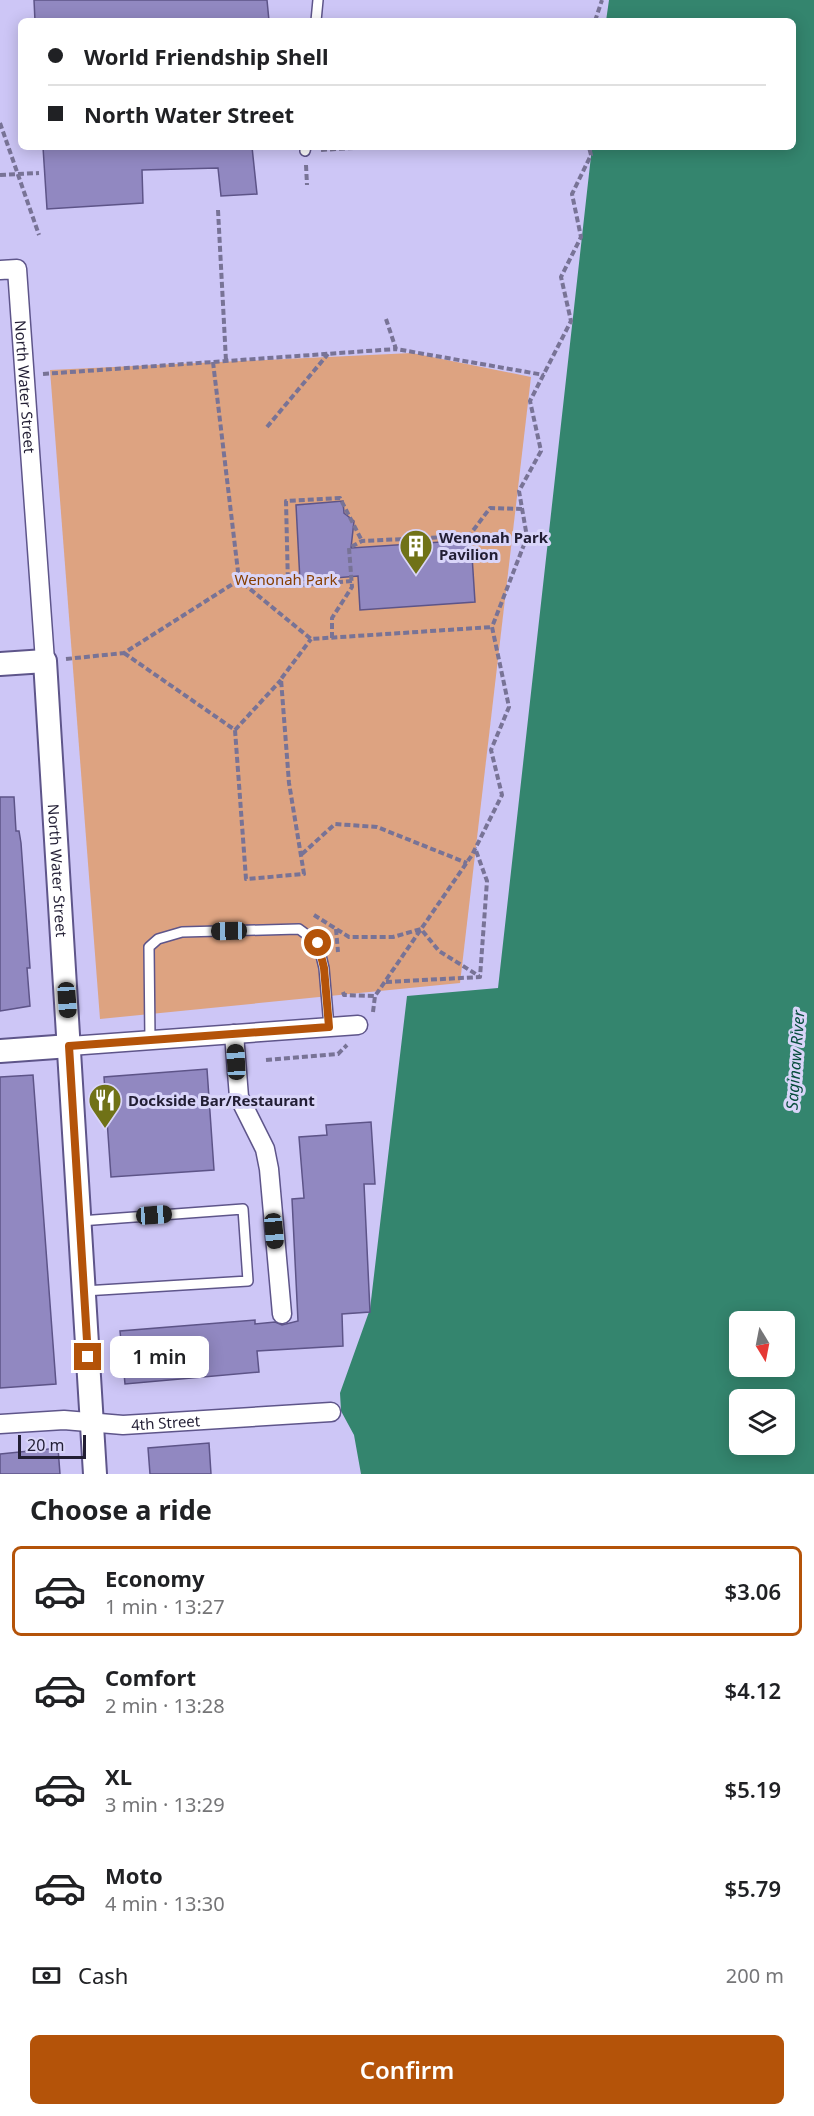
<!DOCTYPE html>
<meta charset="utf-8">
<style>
:root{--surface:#fff;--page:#f2f2f2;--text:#202124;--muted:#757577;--line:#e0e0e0;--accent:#b45309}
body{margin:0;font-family:"Noto Sans",sans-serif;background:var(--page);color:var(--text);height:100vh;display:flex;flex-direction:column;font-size:22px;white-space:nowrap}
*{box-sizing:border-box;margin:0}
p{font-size:20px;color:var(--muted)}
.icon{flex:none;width:33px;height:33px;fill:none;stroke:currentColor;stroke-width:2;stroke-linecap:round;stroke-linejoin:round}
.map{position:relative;height:1474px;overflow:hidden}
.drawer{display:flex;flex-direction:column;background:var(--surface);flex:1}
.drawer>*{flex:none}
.guide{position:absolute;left:18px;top:18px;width:778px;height:132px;border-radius:9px;box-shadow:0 3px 15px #0003;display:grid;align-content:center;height:132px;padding:0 30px;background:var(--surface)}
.needle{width:39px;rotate:170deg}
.controls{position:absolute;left:729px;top:1311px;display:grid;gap:12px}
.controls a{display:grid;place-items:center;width:66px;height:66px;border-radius:9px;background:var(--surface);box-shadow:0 3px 15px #0003;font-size:30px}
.scale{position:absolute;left:18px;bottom:15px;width:68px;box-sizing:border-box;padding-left:6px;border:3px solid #221e34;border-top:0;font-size:16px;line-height:21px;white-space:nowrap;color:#221e34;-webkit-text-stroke:4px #d9d5f9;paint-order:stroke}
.end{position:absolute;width:27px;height:27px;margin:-14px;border:8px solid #b45309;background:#fff;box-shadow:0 0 0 3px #fff}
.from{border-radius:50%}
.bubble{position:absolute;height:42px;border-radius:9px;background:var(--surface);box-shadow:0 3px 15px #0003;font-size:20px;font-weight:600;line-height:42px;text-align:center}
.car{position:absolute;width:18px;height:36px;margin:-18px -9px;border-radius:8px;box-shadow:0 0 4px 2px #0007;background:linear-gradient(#222 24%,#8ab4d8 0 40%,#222 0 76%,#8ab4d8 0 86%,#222 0)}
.guide b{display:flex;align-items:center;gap:21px;height:57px;font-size:22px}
.guide b+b{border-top:2px solid var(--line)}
.guide i{width:15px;height:15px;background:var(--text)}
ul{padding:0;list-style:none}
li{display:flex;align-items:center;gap:18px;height:90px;margin:0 12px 9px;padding:0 18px;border:3px solid transparent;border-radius:9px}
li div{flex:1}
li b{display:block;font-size:22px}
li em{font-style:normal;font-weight:600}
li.selected{border-color:var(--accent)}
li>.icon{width:54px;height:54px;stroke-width:1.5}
h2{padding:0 30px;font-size:27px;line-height:72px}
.pay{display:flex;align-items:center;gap:15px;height:66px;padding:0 30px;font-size:22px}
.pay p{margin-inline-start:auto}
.cta{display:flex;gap:12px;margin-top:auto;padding:12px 30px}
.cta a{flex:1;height:69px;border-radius:9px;background:var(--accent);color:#fff;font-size:24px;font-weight:600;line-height:69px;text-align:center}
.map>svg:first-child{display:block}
.green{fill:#dda381}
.water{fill:#34856e;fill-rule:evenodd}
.building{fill:#9188c1;stroke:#5d5488;stroke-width:1.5}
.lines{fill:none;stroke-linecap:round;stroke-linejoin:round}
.service-casing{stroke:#5e558a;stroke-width:12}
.minor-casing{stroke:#5e558a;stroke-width:21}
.tertiary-casing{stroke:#5e558a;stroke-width:26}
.path{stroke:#787396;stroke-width:4;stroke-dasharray:6 3;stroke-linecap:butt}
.service{stroke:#fff;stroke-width:9}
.minor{stroke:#fff;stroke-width:18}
.tertiary{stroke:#fff;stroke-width:22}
.route{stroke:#b45309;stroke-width:8}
.labels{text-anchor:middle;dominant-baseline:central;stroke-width:6;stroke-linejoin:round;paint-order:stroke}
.street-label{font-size:15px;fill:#221e34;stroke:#d9d5f9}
.poi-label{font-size:15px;font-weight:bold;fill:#221e34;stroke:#d9d5f9;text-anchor:start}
.park-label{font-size:15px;fill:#863e00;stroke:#d9d5f9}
.water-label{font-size:16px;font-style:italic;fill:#084d3d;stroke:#d9d5f9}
</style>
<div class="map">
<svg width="814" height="1474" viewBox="0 0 814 1474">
<rect width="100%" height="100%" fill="#cdc6f6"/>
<path class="green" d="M 412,353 L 531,377 L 460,983 L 100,1019 L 50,370 Z"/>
<path class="water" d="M 609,0 L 814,0 L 814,1474 L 361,1474 L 354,1435 L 341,1411 L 340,1393 L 370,1309 L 407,996 L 498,988 L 592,147 L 794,147 L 794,21 L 606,21 ZM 740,1322 L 784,1322 L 784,1366 L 740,1366 ZM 740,1400 L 784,1400 L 784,1444 L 740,1444 Z"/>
<path class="building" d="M 34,0 L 267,0 L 269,21 L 35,21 Z
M 43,147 L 252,147 L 257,194 L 221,196 L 218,168 L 142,170 L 143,203 L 47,209 Z
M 343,501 L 344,513 L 354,521 L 351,548 L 471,540 L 475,602 L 360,610 L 358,576 L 300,581 L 296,505 Z
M 0,797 L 14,797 L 16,831 L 19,831 L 21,843 L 30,968 L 27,968 L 30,1006 L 0,1011 Z
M 207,1069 L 214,1170 L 111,1177 L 104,1077 Z
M 33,1075 L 56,1384 L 0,1388 L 0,1077 Z
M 371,1122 L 375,1184 L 364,1184 L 370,1312 L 342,1314 L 343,1346 L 257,1351 L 259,1372 L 125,1384 L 120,1331 L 255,1320 L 255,1324 L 275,1322 L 282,1325 L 298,1321 L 292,1199 L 304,1198 L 299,1137 L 327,1135 L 326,1125 Z
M 209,1443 L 211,1474 L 150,1474 L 148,1448 Z
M 58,1448 L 60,1474 L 0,1474 L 0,1454 Z"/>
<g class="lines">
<defs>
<path id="service" d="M 316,21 L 318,0
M 305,151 L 306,147
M 150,1040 L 149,947 L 158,939 L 182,932 L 299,929 L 318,943 L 324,968 L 329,1027
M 80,1221 L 243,1209 L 248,1281 L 84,1291"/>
<g id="minor">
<path id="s1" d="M 0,270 L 17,269 L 45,661"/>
<path d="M 234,1034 L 239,1097 L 265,1149 L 269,1169 L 282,1314"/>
<path d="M 70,1046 L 358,1025"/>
<path id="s2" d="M 0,1424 L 64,1420 L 123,1425 L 331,1412"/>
</g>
<g id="tertiary">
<path id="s3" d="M 0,664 L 45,661 L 95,1474"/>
<path d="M 0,1051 L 70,1046"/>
</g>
</defs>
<use href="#service" class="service-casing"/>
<use href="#minor" class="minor-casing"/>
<use href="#tertiary" class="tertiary-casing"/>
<path class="path" d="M 595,21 L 602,0
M 0,123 L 39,235
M 321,150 L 368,147
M 306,165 L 307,185
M 0,175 L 39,173
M 218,210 L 226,361
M 386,319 L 396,349 L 544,375
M 213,362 L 239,580 L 311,639 L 492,627
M 43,374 L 396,349
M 267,427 L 328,354
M 352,581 L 288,586 L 286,501 L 340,498 L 362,541
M 332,638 L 332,618 L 352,587 L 349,548 L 362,541 L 469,536 L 490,508 L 522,509
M 124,653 L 235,730 L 281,680
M 66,659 L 124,653 L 239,580
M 235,730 L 246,879 L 304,874 L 289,783 L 281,679 L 311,639
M 302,854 L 335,824 L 377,827 L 467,863
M 314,915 L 349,937 L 393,937 L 421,929 L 439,951 L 479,976
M 336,929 L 338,952
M 386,982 L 480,977 L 487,881 L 475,848
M 343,992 L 344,995 L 375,996
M 373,1012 L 375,996 L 472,855 L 502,795 L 491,750 L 509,707 L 492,627 L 527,537 L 519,491 L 541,451 L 530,401 L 571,321 L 561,277 L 581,237 L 572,194 L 591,155 L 589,147
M 266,1060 L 338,1054 L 347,1045"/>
<use href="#service" class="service"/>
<use href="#minor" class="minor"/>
<use href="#tertiary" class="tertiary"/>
</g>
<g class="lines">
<path class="route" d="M 88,1357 L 69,1046 L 329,1027 L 324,968 L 318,943"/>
</g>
<defs>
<symbol id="building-pin" viewBox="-11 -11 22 30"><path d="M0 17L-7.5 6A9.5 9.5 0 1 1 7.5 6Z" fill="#707217" stroke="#d9d5f9"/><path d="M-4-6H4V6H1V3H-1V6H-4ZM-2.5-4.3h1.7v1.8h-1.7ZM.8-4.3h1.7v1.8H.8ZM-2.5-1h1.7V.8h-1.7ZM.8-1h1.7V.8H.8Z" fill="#fff"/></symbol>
<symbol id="restaurant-pin" viewBox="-11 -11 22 30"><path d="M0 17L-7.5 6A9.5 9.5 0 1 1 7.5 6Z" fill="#707217" stroke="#d9d5f9"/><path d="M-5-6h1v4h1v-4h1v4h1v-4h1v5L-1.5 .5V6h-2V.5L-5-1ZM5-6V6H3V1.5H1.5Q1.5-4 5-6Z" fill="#fff"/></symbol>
</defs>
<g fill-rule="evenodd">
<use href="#building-pin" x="397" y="527" width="38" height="52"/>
<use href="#restaurant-pin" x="86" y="1081" width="38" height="52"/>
</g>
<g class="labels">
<g class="street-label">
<text stroke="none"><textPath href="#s1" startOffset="135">North Water Street</textPath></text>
<text stroke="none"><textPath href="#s3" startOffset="255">North Water Street</textPath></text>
<text stroke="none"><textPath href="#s2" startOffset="166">4th Street</textPath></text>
</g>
<g class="poi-label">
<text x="439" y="537">Wenonah Park<tspan x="439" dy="17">Pavilion</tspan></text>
<text x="128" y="1100">Dockside Bar/Restaurant</text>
</g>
<g class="park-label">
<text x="286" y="579">Wenonah Park</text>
</g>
<g class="water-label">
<text transform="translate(795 1060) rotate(-86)">Saginaw River</text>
</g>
</g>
</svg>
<div class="controls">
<a><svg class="needle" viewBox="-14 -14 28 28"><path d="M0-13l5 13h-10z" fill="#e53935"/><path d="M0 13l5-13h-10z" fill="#757577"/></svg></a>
<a><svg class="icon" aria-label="layers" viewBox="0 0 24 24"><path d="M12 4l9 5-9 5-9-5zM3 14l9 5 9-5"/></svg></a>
</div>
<div class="scale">20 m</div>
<i class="end from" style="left:318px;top:943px"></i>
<i class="end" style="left:88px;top:1357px"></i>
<div class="bubble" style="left:110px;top:1336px;width:99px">1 min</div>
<i class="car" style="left:229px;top:931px;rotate:269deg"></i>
<i class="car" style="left:67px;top:1000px;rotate:176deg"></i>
<i class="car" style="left:236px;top:1062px;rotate:357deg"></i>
<i class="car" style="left:154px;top:1215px;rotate:86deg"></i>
<i class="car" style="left:274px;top:1231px;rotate:175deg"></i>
<div class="guide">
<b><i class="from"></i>World Friendship Shell</b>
<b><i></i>North Water Street</b>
</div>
</div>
<section class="drawer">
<h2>Choose a ride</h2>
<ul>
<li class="selected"><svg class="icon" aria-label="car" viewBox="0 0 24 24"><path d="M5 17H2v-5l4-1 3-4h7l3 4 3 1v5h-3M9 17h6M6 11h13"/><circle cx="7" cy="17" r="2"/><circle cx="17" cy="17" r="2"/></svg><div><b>Economy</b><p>1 min · 13:27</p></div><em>$3.06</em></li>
<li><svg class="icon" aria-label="car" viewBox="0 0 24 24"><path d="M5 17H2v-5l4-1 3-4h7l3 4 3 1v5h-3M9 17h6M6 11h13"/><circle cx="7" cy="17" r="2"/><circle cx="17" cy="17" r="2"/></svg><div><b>Comfort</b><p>2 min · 13:28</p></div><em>$4.12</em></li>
<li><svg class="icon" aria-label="car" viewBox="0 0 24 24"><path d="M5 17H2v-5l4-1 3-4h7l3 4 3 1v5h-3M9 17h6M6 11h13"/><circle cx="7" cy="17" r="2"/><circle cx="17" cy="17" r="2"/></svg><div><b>XL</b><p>3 min · 13:29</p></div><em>$5.19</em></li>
<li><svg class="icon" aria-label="car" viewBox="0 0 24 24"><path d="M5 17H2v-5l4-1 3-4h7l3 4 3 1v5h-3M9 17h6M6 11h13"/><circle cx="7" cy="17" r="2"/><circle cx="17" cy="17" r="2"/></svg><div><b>Moto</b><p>4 min · 13:30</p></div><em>$5.79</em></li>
</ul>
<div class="pay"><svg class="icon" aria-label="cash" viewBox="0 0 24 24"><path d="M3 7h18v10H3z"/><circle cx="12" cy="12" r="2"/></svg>Cash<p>200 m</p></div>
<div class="cta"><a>Confirm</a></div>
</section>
